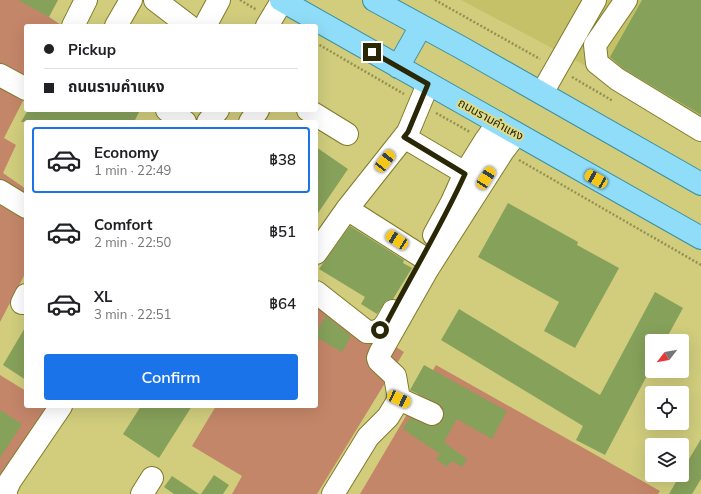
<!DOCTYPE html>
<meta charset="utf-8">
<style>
:root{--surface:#fff;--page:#f6f6f6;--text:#202124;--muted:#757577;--line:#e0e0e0;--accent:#1a73e8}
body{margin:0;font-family:Mulish,"Noto Sans Thai",sans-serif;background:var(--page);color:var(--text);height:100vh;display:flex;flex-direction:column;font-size:15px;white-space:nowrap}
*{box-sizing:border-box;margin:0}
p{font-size:13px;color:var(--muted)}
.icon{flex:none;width:22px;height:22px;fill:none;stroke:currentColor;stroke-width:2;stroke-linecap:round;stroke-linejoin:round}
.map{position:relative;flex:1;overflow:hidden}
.details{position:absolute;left:24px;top:120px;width:294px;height:288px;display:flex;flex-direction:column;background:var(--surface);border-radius:4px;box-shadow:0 4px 16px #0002}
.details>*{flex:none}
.hud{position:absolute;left:24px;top:24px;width:294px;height:88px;border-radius:4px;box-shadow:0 4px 16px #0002;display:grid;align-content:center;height:88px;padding:0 20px;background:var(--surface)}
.needle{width:26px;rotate:239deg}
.buttons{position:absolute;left:645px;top:334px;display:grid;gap:8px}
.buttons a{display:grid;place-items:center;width:44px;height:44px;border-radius:4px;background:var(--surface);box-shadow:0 4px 16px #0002;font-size:20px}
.end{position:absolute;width:18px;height:18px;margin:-9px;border:5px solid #292705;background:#fff;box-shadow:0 0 0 2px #fff}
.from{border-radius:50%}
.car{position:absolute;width:12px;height:24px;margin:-12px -6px;border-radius:5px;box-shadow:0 0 3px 1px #0007;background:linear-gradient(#f5c518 24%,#345 0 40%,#f5c518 0 76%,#345 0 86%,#f5c518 0)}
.hud b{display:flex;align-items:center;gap:14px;height:38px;font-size:15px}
.hud b+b{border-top:1px solid var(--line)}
.hud i{width:10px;height:10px;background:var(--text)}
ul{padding:7px 0 0;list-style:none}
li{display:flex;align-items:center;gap:12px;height:66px;margin:0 8px 6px;padding:0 12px;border:2px solid transparent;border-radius:4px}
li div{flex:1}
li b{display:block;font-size:15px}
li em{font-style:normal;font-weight:600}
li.current{border-color:var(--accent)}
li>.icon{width:36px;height:36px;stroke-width:1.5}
.action{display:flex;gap:8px;margin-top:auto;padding:8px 20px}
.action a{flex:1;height:46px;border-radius:4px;background:var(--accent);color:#fff;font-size:16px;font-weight:600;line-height:46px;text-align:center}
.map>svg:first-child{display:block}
.built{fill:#c5c168}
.green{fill:#c48669}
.building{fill:#86a15a}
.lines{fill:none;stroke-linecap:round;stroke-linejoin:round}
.minor-casing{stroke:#7f7b2a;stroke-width:24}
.major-casing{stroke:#3b8ea0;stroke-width:24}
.path{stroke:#939051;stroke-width:2.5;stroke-dasharray:2 2;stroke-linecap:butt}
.minor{stroke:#fff;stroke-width:22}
.major{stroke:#8fddf8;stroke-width:22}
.route{stroke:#292705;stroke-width:5}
.labels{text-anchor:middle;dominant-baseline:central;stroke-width:4;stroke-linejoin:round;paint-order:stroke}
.street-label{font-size:12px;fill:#292705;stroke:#deda8a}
</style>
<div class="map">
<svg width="701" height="494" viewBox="0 0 701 494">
<rect width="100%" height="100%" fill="#d1cd7d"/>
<path class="built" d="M 461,0 L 701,0 L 701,127 Z"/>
<path class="green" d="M 0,0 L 24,0 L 61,25 L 26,26 L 26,95 L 4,138 L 16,145 L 3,173 L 26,189 L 26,272 L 0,322 Z
M 316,298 L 404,352 L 317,494 L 232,494 L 242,476 L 192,446 L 216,406 L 316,406 Z
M 436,365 L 660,491 L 658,494 L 360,494 Z
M 0,375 L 26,391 L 26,406 L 47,406 L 0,478 Z"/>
<path class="building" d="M 18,0 L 58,0 L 49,17 Z
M 642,0 L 701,0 L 701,115 L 624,69 L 610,57 Z
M 28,110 L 140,110 L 134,122 L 21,122 Z
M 316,147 L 348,169 L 316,216 Z
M 508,203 L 578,242 L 577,245 L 619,268 L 575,348 L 544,331 L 559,302 L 478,257 Z
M 350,226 L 404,260 L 403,263 L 412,268 L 393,299 L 386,301 L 377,314 L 361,304 L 365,297 L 319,269 Z
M 655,292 L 683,308 L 665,341 L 652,341 L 652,366 L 605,455 L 576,440 L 583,426 L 441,340 L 459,309 L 600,395 Z
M 326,316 L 351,336 L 342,352 L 316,337 L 316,332 Z
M 26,326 L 26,380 L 3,365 Z
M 424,365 L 507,411 L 492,439 L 457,419 L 444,442 L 467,459 L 462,467 L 452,461 L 447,467 L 436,459 L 440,454 L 403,429 L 410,418 L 427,425 L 433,426 L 440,424 L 443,419 L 444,412 L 442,406 L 437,403 L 410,390 Z
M 141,406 L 192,406 L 159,458 L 123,434 Z
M 0,410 L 22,424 L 0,458 Z
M 701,439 L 701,479 L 692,494 L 669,494 L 680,475 L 682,475 L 682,471 Z
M 214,475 L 229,485 L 223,494 L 201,494 Z
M 172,476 L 199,494 L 174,494 L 164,487 Z"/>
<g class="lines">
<defs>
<path id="minor" d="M 155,0 L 189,26
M 626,0 L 595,45 L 597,63 L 617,79 L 701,130
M 73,26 L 86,0
M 116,26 L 131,0
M 205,26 L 219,0
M 267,26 L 282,1
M 0,75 L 26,89
M 542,93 L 595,0
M 167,110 L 185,122
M 308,110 L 347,134
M 208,122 L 218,110
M 250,122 L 258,110
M 404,137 L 465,173
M 0,191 L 26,207
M 347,209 L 421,256
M 434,235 L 452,202 L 465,173 L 485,141 L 498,123
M 316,253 L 347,209 L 408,132 L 428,84
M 316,292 L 367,332 C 384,333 386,323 393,311
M 22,303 L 26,295
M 399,399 L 432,414
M 6,494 L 5,492 L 10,481 L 61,406
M 142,494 L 152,478
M 333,494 L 368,437 L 388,417 L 399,399 L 395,376 L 379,361 L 378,358 L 380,353 L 427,270 L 503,151 L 516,134"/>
<path id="major" d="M 281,0 L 701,238
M 374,0 L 462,48 L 701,184
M 398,67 L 421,26"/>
</defs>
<use href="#minor" class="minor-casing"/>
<use href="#major" class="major-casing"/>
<path class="path" d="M 240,0 L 257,10
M 435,0 L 540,59
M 316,43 L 404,94
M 572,77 L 613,101
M 436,113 L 470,132
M 519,160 L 701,265"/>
<use href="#minor" class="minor"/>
<use href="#major" class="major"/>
</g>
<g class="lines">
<path class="route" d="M 372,52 L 428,84 L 408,132 L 404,137 L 465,174 C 442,225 412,274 386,324 L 380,330"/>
</g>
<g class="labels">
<g class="street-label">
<text transform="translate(491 119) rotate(29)">ถนนรามคำแหง</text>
</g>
</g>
</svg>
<div class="buttons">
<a><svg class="needle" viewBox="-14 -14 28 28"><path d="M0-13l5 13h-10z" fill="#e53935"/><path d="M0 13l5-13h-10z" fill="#757577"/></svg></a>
<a><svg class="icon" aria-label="locate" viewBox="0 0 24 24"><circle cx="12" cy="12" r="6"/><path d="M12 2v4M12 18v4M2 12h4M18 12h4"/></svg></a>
<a><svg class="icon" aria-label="layers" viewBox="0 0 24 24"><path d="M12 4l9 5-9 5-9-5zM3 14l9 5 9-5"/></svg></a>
</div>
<i class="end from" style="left:380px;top:330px"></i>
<i class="end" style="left:372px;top:52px"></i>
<i class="car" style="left:385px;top:161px;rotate:38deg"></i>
<i class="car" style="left:486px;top:178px;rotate:33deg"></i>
<i class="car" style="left:596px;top:179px;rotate:300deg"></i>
<i class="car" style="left:397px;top:240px;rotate:303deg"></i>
<i class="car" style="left:399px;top:399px;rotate:115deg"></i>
<div class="hud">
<b><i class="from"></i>Pickup</b>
<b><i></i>ถนนรามคำแหง</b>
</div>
<section class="details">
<ul>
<li class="current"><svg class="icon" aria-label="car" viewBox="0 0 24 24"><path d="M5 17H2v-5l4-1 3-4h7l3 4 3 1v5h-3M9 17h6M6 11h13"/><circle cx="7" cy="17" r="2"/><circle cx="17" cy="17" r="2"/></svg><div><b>Economy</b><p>1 min · 22:49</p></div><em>฿38</em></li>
<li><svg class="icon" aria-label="car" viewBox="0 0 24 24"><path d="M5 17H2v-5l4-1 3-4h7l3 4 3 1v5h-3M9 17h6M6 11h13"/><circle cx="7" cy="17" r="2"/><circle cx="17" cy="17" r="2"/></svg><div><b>Comfort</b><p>2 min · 22:50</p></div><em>฿51</em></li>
<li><svg class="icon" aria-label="car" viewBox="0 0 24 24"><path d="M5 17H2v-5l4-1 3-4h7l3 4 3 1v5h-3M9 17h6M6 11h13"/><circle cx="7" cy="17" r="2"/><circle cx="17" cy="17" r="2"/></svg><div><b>XL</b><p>3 min · 22:51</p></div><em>฿64</em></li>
</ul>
<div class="action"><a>Confirm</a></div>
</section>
</div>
